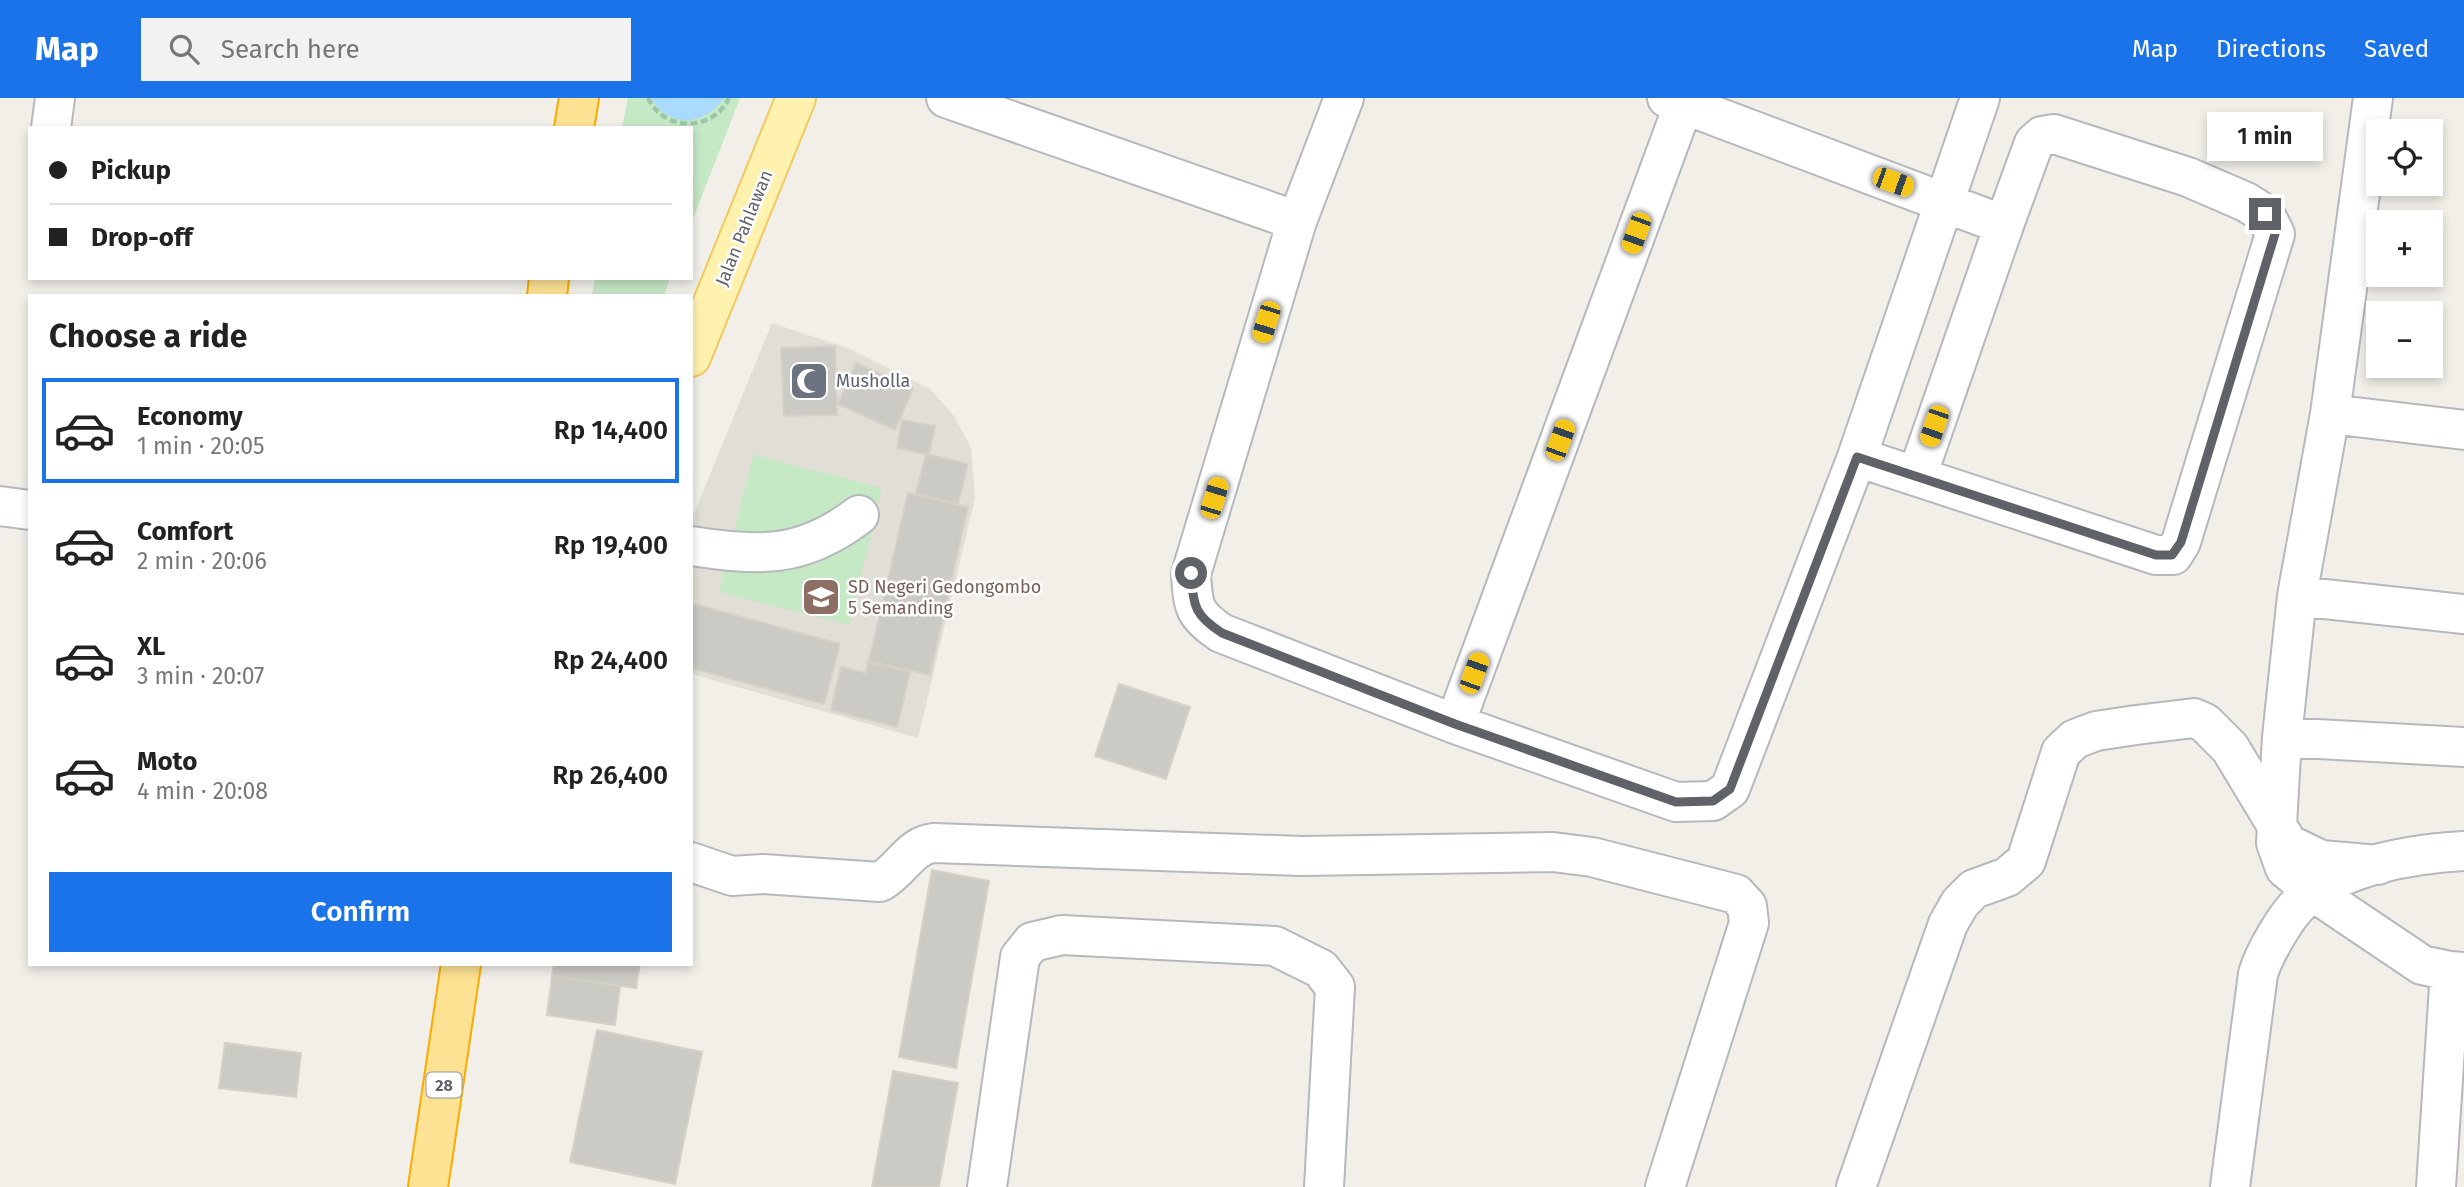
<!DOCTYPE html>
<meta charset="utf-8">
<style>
:root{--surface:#fff;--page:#f2f2f2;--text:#222;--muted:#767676;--line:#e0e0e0;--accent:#1a73e8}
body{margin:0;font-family:"Fira Sans",sans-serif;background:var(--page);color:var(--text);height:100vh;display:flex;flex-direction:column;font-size:26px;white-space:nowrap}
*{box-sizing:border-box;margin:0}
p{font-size:23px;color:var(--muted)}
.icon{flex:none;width:38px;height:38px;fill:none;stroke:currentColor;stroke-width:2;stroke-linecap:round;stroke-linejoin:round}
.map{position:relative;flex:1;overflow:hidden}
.panel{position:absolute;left:28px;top:196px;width:665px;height:672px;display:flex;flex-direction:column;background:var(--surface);border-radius:0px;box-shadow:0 4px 10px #0003}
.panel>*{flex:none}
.top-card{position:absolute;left:28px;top:28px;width:665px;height:154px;border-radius:0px;box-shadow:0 4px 10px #0003;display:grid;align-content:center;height:154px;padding:0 21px;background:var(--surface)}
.buttons{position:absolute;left:2366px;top:21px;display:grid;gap:14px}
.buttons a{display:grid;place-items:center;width:77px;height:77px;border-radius:0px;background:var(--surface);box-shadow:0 4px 10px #0003;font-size:35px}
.end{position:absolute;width:32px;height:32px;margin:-16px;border:9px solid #5f6368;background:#fff;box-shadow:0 0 0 4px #fff}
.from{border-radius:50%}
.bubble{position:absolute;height:49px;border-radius:0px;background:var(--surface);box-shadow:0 4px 10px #0003;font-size:23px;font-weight:600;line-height:49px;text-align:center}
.car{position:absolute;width:21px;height:42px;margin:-21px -10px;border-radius:9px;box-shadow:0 0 5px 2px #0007;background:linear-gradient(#f5c518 24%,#345 0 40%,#f5c518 0 76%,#345 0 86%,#f5c518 0)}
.top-card b{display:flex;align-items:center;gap:24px;height:66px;font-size:26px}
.top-card b+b{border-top:2px solid var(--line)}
.top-card i{width:18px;height:18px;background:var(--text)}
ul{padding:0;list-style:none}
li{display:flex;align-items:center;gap:21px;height:105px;margin:0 14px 10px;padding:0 7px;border:4px solid transparent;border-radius:0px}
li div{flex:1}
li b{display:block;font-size:26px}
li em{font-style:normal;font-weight:600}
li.selected{border-color:var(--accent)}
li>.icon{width:63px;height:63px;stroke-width:1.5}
h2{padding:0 21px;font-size:32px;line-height:84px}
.action{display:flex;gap:14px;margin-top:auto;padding:14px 21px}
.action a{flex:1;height:80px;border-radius:0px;background:var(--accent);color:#fff;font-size:28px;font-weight:600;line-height:80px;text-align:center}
header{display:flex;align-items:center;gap:42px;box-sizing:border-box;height:98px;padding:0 35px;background:var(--accent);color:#fff}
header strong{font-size:33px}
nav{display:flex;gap:38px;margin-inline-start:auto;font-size:24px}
.search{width:490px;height:63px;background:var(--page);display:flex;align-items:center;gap:18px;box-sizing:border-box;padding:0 24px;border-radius:0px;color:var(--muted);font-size:26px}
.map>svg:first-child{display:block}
.education{fill:#e1ded6}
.green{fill:#c5e8c5}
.water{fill:#aadaff}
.building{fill:#cccac5;stroke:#d6d1c6;stroke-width:2}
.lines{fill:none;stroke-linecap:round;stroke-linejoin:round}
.minor-casing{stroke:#b5b8bc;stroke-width:42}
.major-casing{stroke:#f2c960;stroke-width:42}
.highway-casing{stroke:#f9ab00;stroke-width:42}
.path{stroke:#9cc7a9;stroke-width:4.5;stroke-dasharray:7 3.5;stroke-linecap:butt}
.minor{stroke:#fff;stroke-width:38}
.major{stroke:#fff2af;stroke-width:38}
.highway{stroke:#fde293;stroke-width:38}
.route{stroke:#5f6368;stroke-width:9}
.labels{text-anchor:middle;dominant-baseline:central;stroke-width:5;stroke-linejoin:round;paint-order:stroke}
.shield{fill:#fff;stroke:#8f9295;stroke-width:2}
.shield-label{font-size:16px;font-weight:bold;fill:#5f6368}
.street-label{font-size:18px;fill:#5f6368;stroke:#fff}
.worship-label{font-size:18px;fill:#5b616d;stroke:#fff;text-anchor:start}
.education-label{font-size:18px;fill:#785e54;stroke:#fff;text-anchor:start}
</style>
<header>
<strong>Map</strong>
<div class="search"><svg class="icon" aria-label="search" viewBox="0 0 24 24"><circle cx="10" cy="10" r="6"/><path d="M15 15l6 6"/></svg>Search here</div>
<nav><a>Map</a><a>Directions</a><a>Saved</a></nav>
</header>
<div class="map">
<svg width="2464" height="1089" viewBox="0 0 2464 1089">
<rect width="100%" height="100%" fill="#f1efe8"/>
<path class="education" d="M 772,225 L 848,250 L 930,291 L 954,318 L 971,350 L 975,400 L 918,640 L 691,576 L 691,423 Z"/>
<path class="green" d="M 628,0 L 740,0 L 691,126 L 691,30 L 622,30 Z
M 595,180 L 670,180 L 664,198 L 592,198 Z
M 753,357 L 882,390 L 849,527 L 719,494 Z"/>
<path class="water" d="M 651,0 L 724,0 C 705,28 669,31 651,0 Z"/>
<path class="building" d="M 835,248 L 837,317 L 784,318 L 781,250 Z
M 856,265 L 913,290 L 895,332 L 838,306 Z
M 902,322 L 935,328 L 929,357 L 897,350 Z
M 926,356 L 968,366 L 958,406 L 916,395 Z
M 908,395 L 968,409 L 930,577 L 869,563 Z
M 691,505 L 840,546 L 824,606 L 691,570 Z
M 868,564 L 910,574 L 897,629 L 831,612 L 841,569 L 866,575 Z
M 1119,586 L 1190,609 L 1166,681 L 1095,658 Z
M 932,772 L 989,783 L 956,970 L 899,959 Z
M 554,866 L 640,866 L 636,890 L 552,878 Z
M 552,878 L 620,888 L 615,927 L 547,917 Z
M 597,932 L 702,954 L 675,1086 L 570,1064 Z
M 225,945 L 301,955 L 296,999 L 219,990 Z
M 893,973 L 958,985 L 939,1089 L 872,1089 Z"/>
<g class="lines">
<defs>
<path id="minor" d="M 946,0 L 1297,123
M 1344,0 L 1297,123 L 1191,476 C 1193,508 1193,516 1221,535 L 1455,626 L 1676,704 L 1713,703 L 1730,691 L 1857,359 L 1980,0
M 1667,0 L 2004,127 L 2034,45 L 2042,38 L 2054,36 L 2188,79 L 2246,104 L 2265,116 L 2275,136 L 2181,444 L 2173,457 L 2156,457 L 1857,359
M 2373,0 L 2330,316 L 2297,498 L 2282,639 L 2276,745 L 2285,770 L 2315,795 L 2422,867 L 2450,873
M 51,30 L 55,0
M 2330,316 L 2464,332
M 1917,378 L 2004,127
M 0,408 L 30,412
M 691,448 C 760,458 802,461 859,417
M 2297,498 L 2464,516
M 1455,626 L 1686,0
M 2282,639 L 2464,649
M 691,764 L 732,778 L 763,776 L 880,784 C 901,773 910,747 934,745 L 1302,758 L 1553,754 L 1592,759 L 1736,796 L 1747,808 L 1749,825 L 1665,1089
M 987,1089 L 1020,859 L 1032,844 L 1062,837 L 1275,848 L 1321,871 L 1335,889 L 1324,1089
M 1856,1089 L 1948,826 L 1960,805 L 1974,791 L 2007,779 L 2026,763 L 2061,654 L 2075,641 L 2096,633 L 2136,627 L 2194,620 L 2205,625 L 2230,650 L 2288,746 L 2321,762 L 2378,767
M 2230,1089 L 2258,876 C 2264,856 2286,817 2302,803 C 2343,767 2412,756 2464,753
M 2436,1089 L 2450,873 L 2464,874"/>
<path id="major" d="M 691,259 L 796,0"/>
<path id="highway" d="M 574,30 L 579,0
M 547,198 L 549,180
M 428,1089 L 461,866"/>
</defs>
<use href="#minor" class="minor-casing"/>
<use href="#major" class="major-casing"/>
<use href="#highway" class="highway-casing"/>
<path class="path" d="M 648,0 C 664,34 713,34 729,0"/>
<use href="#minor" class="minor"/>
<use href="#major" class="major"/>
<use href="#highway" class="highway"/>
</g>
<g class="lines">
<path class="route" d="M 1191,475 C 1194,508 1193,516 1222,535 L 1455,626 L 1676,704 L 1713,703 L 1730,691 L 1857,359 L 2156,457 L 2172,457 L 2181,444 L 2275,136 L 2265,116"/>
</g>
<defs>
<symbol id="mosque-square" viewBox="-11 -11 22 22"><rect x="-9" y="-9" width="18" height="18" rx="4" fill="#6b7280" stroke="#fff"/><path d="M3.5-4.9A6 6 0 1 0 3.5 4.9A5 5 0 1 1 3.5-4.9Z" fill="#fff"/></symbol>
<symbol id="school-square" viewBox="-11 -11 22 22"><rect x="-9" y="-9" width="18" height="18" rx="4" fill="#8d6e63" stroke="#fff"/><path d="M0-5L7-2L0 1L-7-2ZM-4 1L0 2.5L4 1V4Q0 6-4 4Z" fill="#fff"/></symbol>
</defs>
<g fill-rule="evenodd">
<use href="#mosque-square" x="787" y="261" width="44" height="44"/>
<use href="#school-square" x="799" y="477" width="44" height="44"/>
</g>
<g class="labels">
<rect class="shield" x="426.5" y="974.5" width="35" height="25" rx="5"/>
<g class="shield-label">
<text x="444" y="987">28</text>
</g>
<g class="street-label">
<text transform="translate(744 130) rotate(-68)">Jalan Pahlawan</text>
</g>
<g class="worship-label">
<text x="836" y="283">Musholla</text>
</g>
<g class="education-label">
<text x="848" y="489">SD Negeri Gedongombo<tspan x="848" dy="21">5 Semanding</tspan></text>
</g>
</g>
</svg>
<div class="buttons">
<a><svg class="icon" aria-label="locate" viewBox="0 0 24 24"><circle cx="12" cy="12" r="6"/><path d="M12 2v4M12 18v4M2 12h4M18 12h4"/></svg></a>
<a>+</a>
<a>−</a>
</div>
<i class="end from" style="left:1191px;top:475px"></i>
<i class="end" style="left:2265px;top:116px"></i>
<div class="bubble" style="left:2207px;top:14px;width:116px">1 min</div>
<i class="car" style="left:1893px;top:84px;rotate:110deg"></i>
<i class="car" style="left:1636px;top:135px;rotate:200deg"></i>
<i class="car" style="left:1266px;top:224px;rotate:197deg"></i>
<i class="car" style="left:1934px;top:328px;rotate:199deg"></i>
<i class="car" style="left:1560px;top:342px;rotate:20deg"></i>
<i class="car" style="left:1214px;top:400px;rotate:17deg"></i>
<i class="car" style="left:1474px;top:575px;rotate:20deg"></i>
<div class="top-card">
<b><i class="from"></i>Pickup</b>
<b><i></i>Drop-off</b>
</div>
<section class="panel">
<h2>Choose a ride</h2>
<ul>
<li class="selected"><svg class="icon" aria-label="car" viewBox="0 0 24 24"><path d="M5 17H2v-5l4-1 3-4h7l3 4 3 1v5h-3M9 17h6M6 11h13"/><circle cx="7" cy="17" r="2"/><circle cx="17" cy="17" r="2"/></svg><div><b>Economy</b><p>1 min · 20:05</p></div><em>Rp 14,400</em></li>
<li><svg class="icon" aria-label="car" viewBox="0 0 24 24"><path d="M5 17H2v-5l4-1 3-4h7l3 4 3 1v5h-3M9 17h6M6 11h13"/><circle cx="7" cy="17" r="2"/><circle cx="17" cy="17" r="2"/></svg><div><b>Comfort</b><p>2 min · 20:06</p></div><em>Rp 19,400</em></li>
<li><svg class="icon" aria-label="car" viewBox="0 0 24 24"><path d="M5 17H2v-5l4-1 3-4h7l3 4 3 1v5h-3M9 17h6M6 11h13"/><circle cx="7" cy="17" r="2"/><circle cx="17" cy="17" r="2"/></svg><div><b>XL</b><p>3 min · 20:07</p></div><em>Rp 24,400</em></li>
<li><svg class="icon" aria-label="car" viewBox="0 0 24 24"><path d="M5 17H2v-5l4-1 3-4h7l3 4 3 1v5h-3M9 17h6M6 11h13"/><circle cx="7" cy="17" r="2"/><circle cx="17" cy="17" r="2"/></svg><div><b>Moto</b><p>4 min · 20:08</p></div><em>Rp 26,400</em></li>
</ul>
<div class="action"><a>Confirm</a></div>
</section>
</div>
